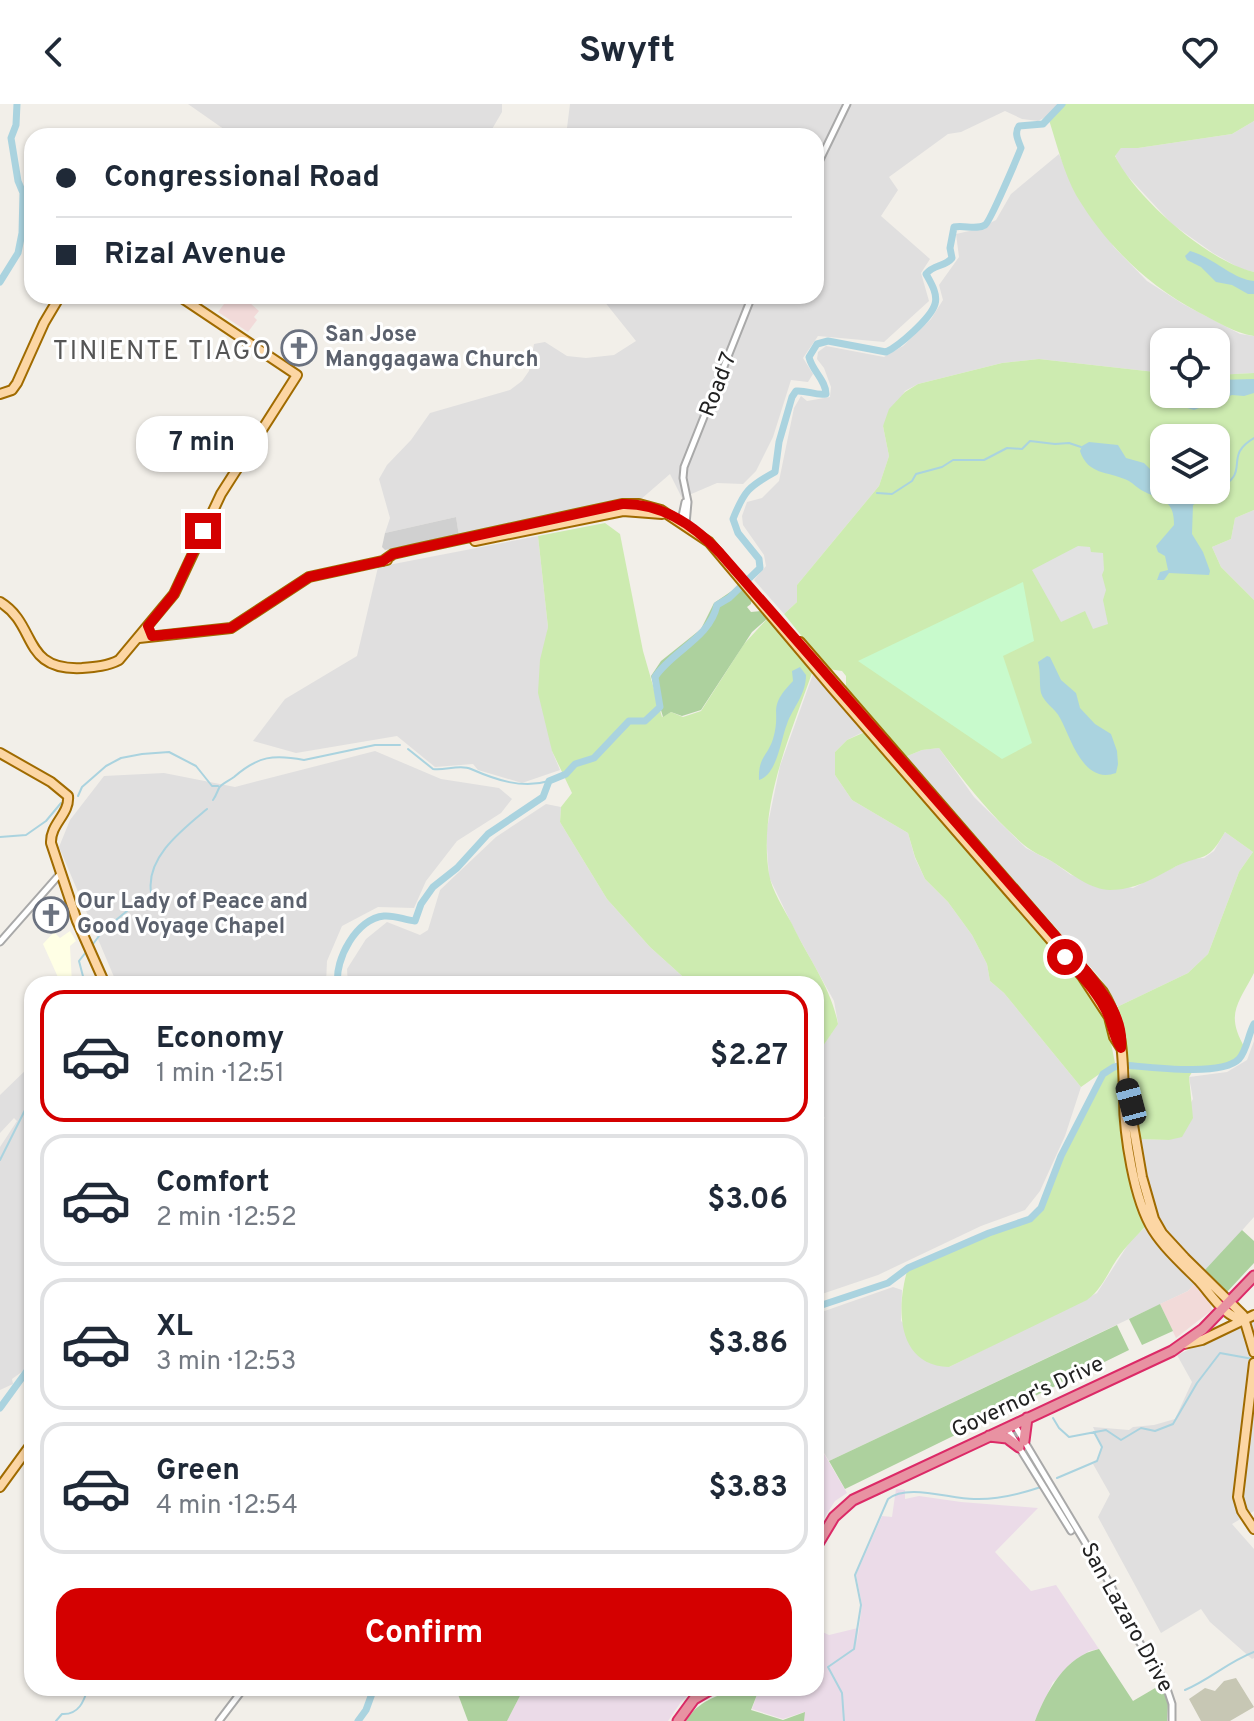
<!DOCTYPE html>
<meta charset="utf-8">
<style>
:root{--surface:#fff;--page:#f6f6f7;--text:#1f2937;--muted:#747a83;--line:#e0e1e3;--accent:#d40000}
body{margin:0;font-family:Overpass,sans-serif;background:var(--page);color:var(--text);height:100vh;display:flex;flex-direction:column;font-size:30px;white-space:nowrap}
*{box-sizing:border-box;margin:0}
p{font-size:26px;color:var(--muted)}
.icon{flex:none;width:44px;height:44px;fill:none;stroke:currentColor;stroke-width:2;stroke-linecap:round;stroke-linejoin:round}
.map{position:relative;flex:1;overflow:hidden}
.drawer{position:absolute;left:24px;top:872px;width:800px;height:720px;display:flex;flex-direction:column;background:var(--surface);border-radius:24px;box-shadow:0 2px 6px #0004}
.drawer>*{flex:none}
.top-card{position:absolute;left:24px;top:24px;width:800px;height:176px;border-radius:24px;box-shadow:0 2px 6px #0004;display:grid;align-content:center;height:176px;padding:0 32px;background:var(--surface)}
.tools{position:absolute;left:1150px;top:224px;display:grid;gap:16px}
.tools a{display:grid;place-items:center;width:80px;height:80px;border-radius:16px;background:var(--surface);box-shadow:0 2px 6px #0004;font-size:40px}
.end{position:absolute;width:36px;height:36px;margin:-18px;border:10px solid #d40000;background:#fff;box-shadow:0 0 0 4px #fff}
.from{border-radius:50%}
.bubble{position:absolute;height:56px;border-radius:24px;background:var(--surface);box-shadow:0 2px 6px #0004;font-size:26px;font-weight:700;line-height:56px;text-align:center}
.car{position:absolute;width:24px;height:48px;margin:-24px -12px;border-radius:10px;box-shadow:0 0 6px 2px #0007;background:linear-gradient(#222 24%,#8ab4d8 0 40%,#222 0 76%,#8ab4d8 0 86%,#222 0)}
.top-card b{display:flex;align-items:center;gap:28px;height:76px;font-size:30px}
.top-card b+b{border-top:2px solid var(--line)}
.top-card i{width:20px;height:20px;background:var(--text)}
ul{padding:14px 0 0;list-style:none}
li{display:flex;align-items:center;gap:24px;height:132px;margin:0 16px 12px;padding:0 16px;border:4px solid var(--line);border-radius:24px}
li div{flex:1}
li b{display:block;font-size:30px}
li em{font-style:normal;font-weight:700}
li.current{border-color:var(--accent)}
li>.icon{width:72px;height:72px;stroke-width:1.5}
.button{display:flex;gap:16px;margin-top:auto;padding:16px 32px}
.button a{flex:1;height:92px;border-radius:24px;background:var(--accent);color:#fff;font-size:32px;font-weight:700;line-height:92px;text-align:center}
header{display:flex;justify-content:space-between;align-items:center;height:104px;padding:0 32px;background:var(--surface);font-size:36px;font-weight:700}
.map>svg:first-child{display:block}
.residential{fill:#e0dfdf}
.commercial{fill:#f2dad9}
.industrial{fill:#ebdbe8}
.education{fill:#ffffe5}
.religious{fill:#d0d0d0}
.construction{fill:#c7c7b4}
.grass{fill:#cdebb0;fill-rule:evenodd}
.forest{fill:#add19e}
.park{fill:#c8facc}
.parking{fill:#e2e2e2}
.water{fill:#aad3df}
.lines{fill:none;stroke-linecap:round;stroke-linejoin:round}
.stream{stroke:#aad3df;stroke-width:2}
.river{stroke:#aad3df;stroke-width:7}
.minor-casing{stroke:#a9a9a9;stroke-width:9}
.major-casing{stroke:#a06b00;stroke-width:12}
.highway-casing{stroke:#dc2a67;stroke-width:13}
.minor{stroke:#fff;stroke-width:5}
.major{stroke:#fcd6a4;stroke-width:8}
.highway{stroke:#e892a2;stroke-width:9}
.route{stroke:#d40000;stroke-width:10}
.labels{text-anchor:middle;dominant-baseline:central;stroke-width:6;stroke-linejoin:round;paint-order:stroke}
.worship-label{font-size:22px;font-weight:bold;fill:#5b616d;stroke:#fff;text-anchor:start}
.street-label{font-size:22px;fill:#222;stroke:#fff}
.quarter-label{font-size:26px;letter-spacing:2px;fill:#555;stroke:#fff}
</style>
<header><svg class="icon" aria-label="back" viewBox="0 0 24 24"><path d="M15 5l-7 7 7 7"/></svg>Swyft<svg class="icon" aria-label="heart" viewBox="0 0 24 24"><path d="M12 20l-8-8c-3-5 5-10 8-4 3-6 11-1 8 4z"/></svg></header>
<div class="map">
<svg width="1254" height="1617" viewBox="0 0 1254 1617">
<rect width="100%" height="100%" fill="#f2efe9"/>
<path class="residential" d="M 188,0 L 502,0 L 502,8 L 488,32 L 226,32 L 228,28 Z
M 570,0 L 1058,0 L 1046,13 L 1038,17 L 1022,15 L 1005,7 L 961,28 L 948,30 L 889,73 L 898,86 L 881,112 L 930,155 L 921,169 L 929,197 L 884,238 L 818,232 L 803,254 L 813,270 L 808,278 L 791,276 L 773,333 L 756,367 L 743,380 L 717,379 L 682,394 L 670,370 L 640,396 L 623,397 L 459,432 L 456,413 L 385,429 L 390,414 L 379,375 L 387,361 L 411,336 L 430,309 L 510,286 L 522,277 L 529,267 L 534,240 L 545,238 L 567,252 L 586,254 L 614,251 L 636,237 L 600,192 L 816,192 L 816,32 L 566,32 Z
M 1254,17 L 1254,168 L 1241,165 L 1213,149 L 1172,120 L 1121,65 L 1115,51 L 1121,44 L 1138,44 L 1232,30 Z
M 1059,50 L 1076,90 L 1114,143 L 1147,177 L 1183,200 L 1240,230 L 1254,232 L 1254,269 L 1216,271 L 1216,238 L 1164,238 L 1164,269 L 1039,255 L 1002,259 L 918,280 L 905,287 L 883,322 L 889,352 L 879,382 L 797,481 L 797,498 L 784,510 L 754,476 L 766,462 L 764,451 L 743,421 L 742,412 L 747,398 L 762,394 L 779,377 L 794,304 L 801,292 L 807,297 L 830,293 L 831,283 L 824,264 L 817,255 L 818,248 L 826,242 L 884,253 L 903,242 L 931,215 L 943,196 L 939,181 L 959,153 L 956,130 L 978,125 L 996,116 L 1011,90 Z
M 1254,406 L 1254,496 L 1221,463 L 1212,443 L 1231,435 L 1235,414 Z
M 538,432 L 548,523 L 546,535 L 552,647 L 560,666 L 522,679 L 478,666 L 473,660 L 435,663 L 397,632 L 296,649 L 253,637 L 285,595 L 357,552 L 378,463 Z
M 813,570 L 863,628 L 847,636 L 835,648 L 835,671 L 852,696 L 908,729 L 915,754 L 925,775 L 948,798 L 972,831 L 987,860 L 990,877 L 1004,889 L 1081,983 L 1065,1032 L 1040,1087 L 1025,1106 L 981,1122 L 878,1171 L 816,1192 L 816,1019 L 825,1014 L 816,1005 L 816,944 L 823,942 L 838,919 L 834,897 L 794,825 L 769,773 L 766,729 L 780,662 Z
M 939,644 L 974,693 L 1026,744 L 1053,758 L 1071,771 L 1133,784 L 1190,755 L 1204,754 L 1214,747 L 1225,728 L 1253,748 L 1239,768 L 1208,850 L 1188,869 L 1117,903 L 1101,875 L 905,653 L 922,646 Z
M 375,647 L 441,675 L 499,684 L 512,695 L 501,709 L 457,737 L 426,777 L 414,804 L 378,803 L 342,822 L 327,857 L 326,880 L 117,880 L 59,743 L 70,716 L 104,672 L 164,669 L 235,683 Z
M 546,700 L 561,703 L 560,718 L 607,795 L 650,843 L 691,880 L 348,880 L 347,865 L 366,835 L 387,818 L 420,831 L 428,826 L 440,786 L 496,733 Z
M 1254,937 L 1254,1113 L 1188,1187 L 829,1357 L 816,1336 L 816,1210 L 893,1183 L 902,1186 L 901,1217 L 949,1263 L 1097,1189 L 1131,1136 L 1156,1114 L 1137,1035 L 1169,1036 L 1193,995 L 1189,973 L 1227,968 L 1247,956 Z
M 32,960 L 32,986 L 27,991 L 32,994 L 32,1135 L 24,1146 L 25,1167 L 32,1196 L 32,1258 L 25,1269 L 23,1267 L 12,1275 L 13,1280 L 0,1286 L 0,1043 L 17,1017 L 14,1014 L 0,1029 L 0,991 Z
M 1254,1216 L 1254,1407 L 1232,1420 L 1254,1445 L 1254,1554 L 1252,1555 L 1210,1518 L 1201,1505 L 1161,1529 L 1098,1413 L 1110,1390 L 1093,1360 L 1097,1358 L 1102,1343 L 1093,1323 L 1129,1326 L 1133,1323 L 1154,1321 L 1175,1315 L 1192,1278 L 1177,1251 Z"/>
<path class="commercial" d="M 230,192 L 242,192 L 259,207 L 254,213 L 257,216 L 248,228 L 218,208 Z
M 1195,1179 L 1210,1197 L 1212,1206 L 1176,1234 L 1160,1200 L 1188,1187 Z"/>
<path class="industrial" d="M 816,1336 L 847,1389 L 835,1397 L 816,1427 Z
M 896,1385 L 905,1386 L 905,1395 L 919,1392 L 961,1398 L 1038,1404 L 995,1448 L 1031,1487 L 1056,1481 L 1099,1545 L 1089,1547 L 1071,1559 L 1061,1572 L 1053,1578 L 1035,1617 L 804,1617 L 804,1608 L 783,1615 L 752,1605 L 758,1588 L 784,1592 L 781,1584 L 816,1584 L 816,1525 L 829,1531 L 858,1524 L 857,1539 L 862,1501 L 856,1471 L 882,1412 L 892,1413 Z
M 520,1584 L 591,1584 L 611,1587 L 614,1584 L 695,1584 L 681,1598 L 668,1617 L 507,1617 L 523,1586 Z"/>
<path class="education" d="M 70,827 L 76,837 L 70,842 L 72,880 L 61,880 L 43,840 L 54,828 L 60,834 Z"/>
<path class="religious" d="M 456,413 L 459,432 L 385,446 L 382,443 L 385,429 Z"/>
<path class="construction" d="M 1236,1574 L 1254,1603 L 1230,1617 L 1201,1617 L 1189,1595 L 1205,1584 L 1215,1587 L 1224,1577 Z"/>
<path class="grass" d="M 1062,0 L 1254,0 L 1254,17 L 1232,30 L 1138,44 L 1121,44 L 1115,52 C 1136,94 1207,157 1254,168 L 1254,232 C 1234,229 1216,217 1198,208 C 1147,181 1106,141 1076,91 C 1064,69 1057,41 1049,16 Z
M 1039,255 L 1164,269 L 1164,290 L 1216,290 L 1216,271 L 1254,269 L 1254,406 L 1235,414 L 1231,435 L 1212,443 L 1221,463 L 1254,496 L 1254,869 C 1238,900 1225,910 1245,944 C 1234,964 1216,964 1194,965 L 1189,973 L 1193,1014 L 1182,1033 L 1169,1036 L 1137,1035 L 1129,961 L 1117,903 L 1188,869 L 1208,850 L 1239,768 L 1253,748 L 1225,728 C 1206,762 1203,748 1173,764 C 1153,775 1134,786 1110,786 C 1092,786 1071,770 1056,760 C 1046,753 1033,749 1024,741 C 991,712 965,679 939,644 L 922,646 L 905,653 L 846,585 L 846,572 L 842,567 L 828,565 L 784,510 L 797,498 L 797,481 L 879,382 L 889,352 L 883,322 L 889,305 L 905,288 L 918,280 L 1002,259 ZM 1164,334 L 1216,334 L 1216,386 L 1164,386 Z
M 605,419 L 620,430 L 643,547 L 662,613 L 671,608 L 683,613 L 701,607 L 744,540 L 768,514 L 812,569 C 790,632 758,702 769,770 C 772,787 784,805 792,820 C 808,854 831,883 838,920 L 823,942 L 816,944 L 816,880 L 691,880 L 650,843 L 607,795 L 560,718 L 561,703 L 572,689 L 552,647 L 538,589 L 540,556 L 548,523 L 538,432 Z
M 865,628 L 1078,874 L 1106,914 L 1115,959 L 1081,983 L 1004,889 L 990,877 L 987,860 L 972,831 L 948,798 L 925,775 L 915,753 L 908,729 L 852,696 L 835,671 L 835,648 L 847,636 Z
M 1113,962 L 1118,963 L 1127,1041 L 1147,1121 C 1136,1132 1126,1142 1117,1155 C 1107,1170 1102,1185 1087,1196 L 949,1263 C 896,1261 896,1203 908,1164 L 989,1129 L 1030,1115 L 1041,1103 L 1085,1002 L 1103,970 Z"/>
<path class="forest" d="M 742,480 L 752,492 L 751,500 L 747,503 L 751,508 L 761,507 L 768,514 L 752,528 L 701,606 L 682,612 L 671,608 L 663,613 L 651,572 L 661,557 L 701,525 L 714,499 Z
M 1242,1126 L 1254,1137 L 1254,1159 L 1227,1188 L 1204,1167 Z
M 1160,1200 L 1173,1227 L 1142,1241 L 1129,1215 Z
M 1117,1221 L 1129,1246 L 845,1385 L 829,1357 Z
M 1099,1545 L 1133,1597 L 1162,1580 L 1168,1600 L 1167,1617 L 1035,1617 C 1047,1587 1065,1552 1099,1545 Z
M 458,1584 L 520,1584 L 523,1586 L 507,1617 L 468,1617 L 456,1585 Z
M 739,1584 L 780,1584 L 784,1592 L 758,1588 L 751,1606 L 783,1616 L 805,1608 L 804,1617 L 686,1617 C 699,1596 717,1592 739,1584 Z"/>
<path class="park" d="M 1023,478 L 1034,537 L 1003,552 L 1032,639 L 1002,655 L 858,557 Z"/>
<path class="parking" d="M 1078,442 L 1090,443 L 1091,448 L 1103,449 L 1104,466 L 1102,471 L 1106,486 L 1103,496 L 1108,520 L 1093,525 L 1085,507 L 1061,518 L 1032,466 Z"/>
<path class="water" d="M 1190,147 C 1213,153 1232,175 1254,177 L 1254,190 L 1248,190 L 1232,181 L 1216,178 L 1201,163 L 1187,156 L 1185,152 Z
M 1254,275 L 1254,289 L 1244,292 L 1232,291 L 1194,306 L 1184,303 L 1169,290 L 1216,290 L 1216,276 Z
M 1089,338 L 1118,341 L 1126,354 L 1144,359 L 1164,379 L 1164,386 L 1185,388 L 1193,401 L 1192,430 L 1203,448 L 1210,467 L 1209,471 L 1169,469 L 1164,476 L 1157,476 L 1160,468 L 1168,466 L 1165,452 L 1158,448 L 1156,442 L 1174,421 C 1174,394 1161,397 1143,387 C 1137,384 1132,378 1127,376 C 1107,367 1088,371 1080,347 L 1082,342 Z
M 1047,552 L 1050,553 L 1061,576 L 1076,589 L 1080,604 L 1095,620 L 1111,630 L 1117,647 L 1118,660 L 1116,669 C 1083,681 1071,634 1060,614 C 1056,605 1044,599 1041,589 C 1039,579 1041,569 1038,558 Z
M 800,563 L 806,571 C 806,591 793,603 787,620 C 781,635 777,671 759,676 C 758,653 767,653 773,635 C 782,605 766,605 793,577 L 792,567 Z"/>
<g class="lines">
<path class="stream" d="M 1216,385 C 1254,369 1221,353 1254,334
M 877,389 L 892,390 L 912,377 L 916,370 L 942,363 L 953,356 L 984,356 L 1007,344 L 1022,345 L 1030,337 L 1055,340 L 1069,339 L 1081,343
M 1193,400 L 1214,387
M 408,645 L 433,665 C 444,667 460,660 471,665 C 496,676 522,685 549,677
M 78,692 L 82,683 L 106,662 L 121,654 L 142,650 L 169,648 L 196,662 L 212,682 L 218,682
M 213,696 C 216,692 217,688 219,684 C 221,680 229,677 234,673 C 258,652 274,650 304,656 L 375,641 L 400,641
M 0,733 L 26,731 L 46,717 L 61,699
M 151,788 C 146,753 182,726 207,705
M 110,821 L 139,797
M 93,840 L 102,828
M 85,880 L 79,857 L 86,848
M 32,994 L 32,993
M 0,1056 L 28,1000
M 1053,1314 L 1059,1324 L 1069,1333 L 1106,1326 L 1121,1336 L 1141,1324 L 1155,1327 L 1173,1320 L 1197,1279 L 1220,1249 L 1253,1255
M 1057,1374 L 1097,1357 L 1102,1343 L 1094,1328
M 1185,1586 C 1209,1576 1228,1558 1254,1548
M 56,1617 L 62,1610 C 79,1611 84,1597 88,1584
M 844,1617 L 842,1589 L 828,1563 L 854,1545 L 861,1501 L 855,1471 L 888,1395 C 907,1379 950,1395 974,1395 C 996,1396 1020,1390 1041,1383"/>
<path class="river" d="M 0,178 L 18,149 L 22,129 L 23,89 L 18,77 L 11,34 L 16,21 L 17,0
M 338,880 C 334,856 357,814 384,812 C 395,811 404,816 415,817 L 421,800 L 433,783 L 457,764 L 488,730 L 543,693 L 549,677 L 566,670 L 575,660 L 594,654 L 629,617 L 645,617 L 660,603 L 655,573 C 672,547 710,534 717,501 L 729,494 L 760,464 L 759,455 L 738,429 L 733,415 C 744,387 749,382 775,368 L 779,338 L 792,293 L 796,287 C 807,286 816,292 826,290 C 826,276 812,267 809,253 L 817,240 L 828,237 L 886,248 C 899,242 931,214 935,200 C 938,190 931,179 926,170 C 934,160 945,163 952,154 L 950,144 L 954,123 C 964,121 977,126 985,121 C 990,118 1017,54 1021,44 C 1018,36 1014,29 1019,22 L 1043,20 L 1062,0
M 816,1203 L 888,1179 L 908,1164 L 989,1129 L 1030,1115 L 1041,1104 L 1061,1052 L 1103,970 L 1114,963 L 1124,961 C 1149,963 1221,973 1239,955 C 1247,946 1248,931 1254,920
M 0,1304 L 32,1260
M 358,1617 L 366,1606 L 374,1584"/>
<defs>
<path id="minor" d="M 816,64 L 847,0
M 681,417 L 685,398
M 686,420 L 688,398 L 683,374 L 684,363 L 752,192
M 0,838 L 60,770
M 1014,1320 L 1110,1480 L 1138,1536 L 1164,1576 L 1172,1600 L 1172,1617
M 1007,1324 L 1071,1427
M 219,1617 L 244,1584"/>
<path id="major" d="M 0,290 L 12,286 L 17,279 L 44,219 L 60,192
M 475,437 L 623,407 L 662,410
M 383,457 L 393,450 L 415,445 L 622,400 L 639,400 L 661,406 L 709,438 L 832,584 L 1082,872 L 1109,913 L 1114,933 L 1121,944
M 0,498 C 38,521 21,567 82,564 C 95,563 108,562 119,556 L 174,490 L 221,390 L 297,271 L 179,192
M 139,534 L 231,524 L 309,473 L 387,456
M 800,538 L 1103,888 C 1124,923 1123,955 1124,995 C 1124,1030 1134,1096 1153,1126 C 1165,1145 1183,1161 1199,1177 C 1211,1190 1225,1214 1244,1216
M 0,649 L 51,678 L 68,692 C 70,710 50,720 51,739 L 77,817 L 105,880
M 1127,986 L 1142,1073 L 1154,1115 L 1162,1129 L 1185,1154 L 1243,1211 L 1254,1248
M 1184,1240 L 1202,1236 L 1254,1211
M 1254,1259 L 1238,1393 L 1242,1407 L 1254,1425
M 0,1383 L 32,1339"/>
<path id="highway" d="M 989,1332 L 1007,1334 L 1019,1343
M 1024,1337 L 1027,1314
M 816,1443 L 834,1413 L 853,1396 L 1172,1247 L 1203,1225 L 1254,1172
M 678,1617 L 694,1595 L 713,1584"/>
</defs>
<use href="#minor" class="minor-casing"/>
<use href="#major" class="major-casing"/>
<use href="#highway" class="highway-casing"/>
<use href="#minor" class="minor"/>
<use href="#major" class="major"/>
<use href="#highway" class="highway"/>
</g>
<g class="lines">
<path class="route" d="M 203,427 L 174,490 L 148,522 L 152,532 L 231,524 L 309,473 L 383,457 L 393,450 L 622,400 C 661,399 694,421 720,449 L 1087,868 C 1104,890 1124,914 1121,944 C 1114,934 1113,924 1109,913 C 1100,891 1081,871 1065,853"/>
</g>
<defs>
<symbol id="church-ring" viewBox="-11 -11 22 22"><circle r="9.5" fill="#fff" stroke="#6b7280" stroke-width="1.5"/><path d="M-1.2-6h2.4v3.5h3.3v2.4h-3.3V6h-2.4V-.1h-3.3v-2.4h3.3Z" fill="#6b7280"/></symbol>
</defs>
<g fill-rule="evenodd">
<use href="#church-ring" x="279" y="224" width="40" height="40"/>
<use href="#church-ring" x="31" y="791" width="40" height="40"/>
</g>
<g class="labels">
<g class="worship-label">
<text x="325" y="231">San Jose<tspan x="325" dy="25">Manggagawa Church</tspan></text>
<text x="77" y="798">Our Lady of Peace and<tspan x="77" dy="25">Good Voyage Chapel</tspan></text>
</g>
<g class="street-label">
<text transform="translate(719 281) rotate(-69)">Road 7</text>
<text transform="translate(1028 1294) rotate(-25)">Governor's Drive</text>
<text transform="translate(1126 1514) rotate(61)">San Lazaro Drive</text>
</g>
<g class="quarter-label">
<text x="163" y="248">TINIENTE TIAGO</text>
</g>
</g>
</svg>
<div class="tools">
<a><svg class="icon" aria-label="locate" viewBox="0 0 24 24"><circle cx="12" cy="12" r="6"/><path d="M12 2v4M12 18v4M2 12h4M18 12h4"/></svg></a>
<a><svg class="icon" aria-label="layers" viewBox="0 0 24 24"><path d="M12 4l9 5-9 5-9-5zM3 14l9 5 9-5"/></svg></a>
</div>
<i class="end from" style="left:1065px;top:853px"></i>
<i class="end" style="left:203px;top:427px"></i>
<div class="bubble" style="left:136px;top:312px;width:132px">7 min</div>
<i class="car" style="left:1131px;top:998px;rotate:345deg"></i>
<div class="top-card">
<b><i class="from"></i>Congressional Road</b>
<b><i></i>Rizal Avenue</b>
</div>
<section class="drawer">
<ul>
<li class="current"><svg class="icon" aria-label="car" viewBox="0 0 24 24"><path d="M5 17H2v-5l4-1 3-4h7l3 4 3 1v5h-3M9 17h6M6 11h13"/><circle cx="7" cy="17" r="2"/><circle cx="17" cy="17" r="2"/></svg><div><b>Economy</b><p>1 min · 12:51</p></div><em>$2.27</em></li>
<li><svg class="icon" aria-label="car" viewBox="0 0 24 24"><path d="M5 17H2v-5l4-1 3-4h7l3 4 3 1v5h-3M9 17h6M6 11h13"/><circle cx="7" cy="17" r="2"/><circle cx="17" cy="17" r="2"/></svg><div><b>Comfort</b><p>2 min · 12:52</p></div><em>$3.06</em></li>
<li><svg class="icon" aria-label="car" viewBox="0 0 24 24"><path d="M5 17H2v-5l4-1 3-4h7l3 4 3 1v5h-3M9 17h6M6 11h13"/><circle cx="7" cy="17" r="2"/><circle cx="17" cy="17" r="2"/></svg><div><b>XL</b><p>3 min · 12:53</p></div><em>$3.86</em></li>
<li><svg class="icon" aria-label="car" viewBox="0 0 24 24"><path d="M5 17H2v-5l4-1 3-4h7l3 4 3 1v5h-3M9 17h6M6 11h13"/><circle cx="7" cy="17" r="2"/><circle cx="17" cy="17" r="2"/></svg><div><b>Green</b><p>4 min · 12:54</p></div><em>$3.83</em></li>
</ul>
<div class="button"><a>Confirm</a></div>
</section>
</div>
